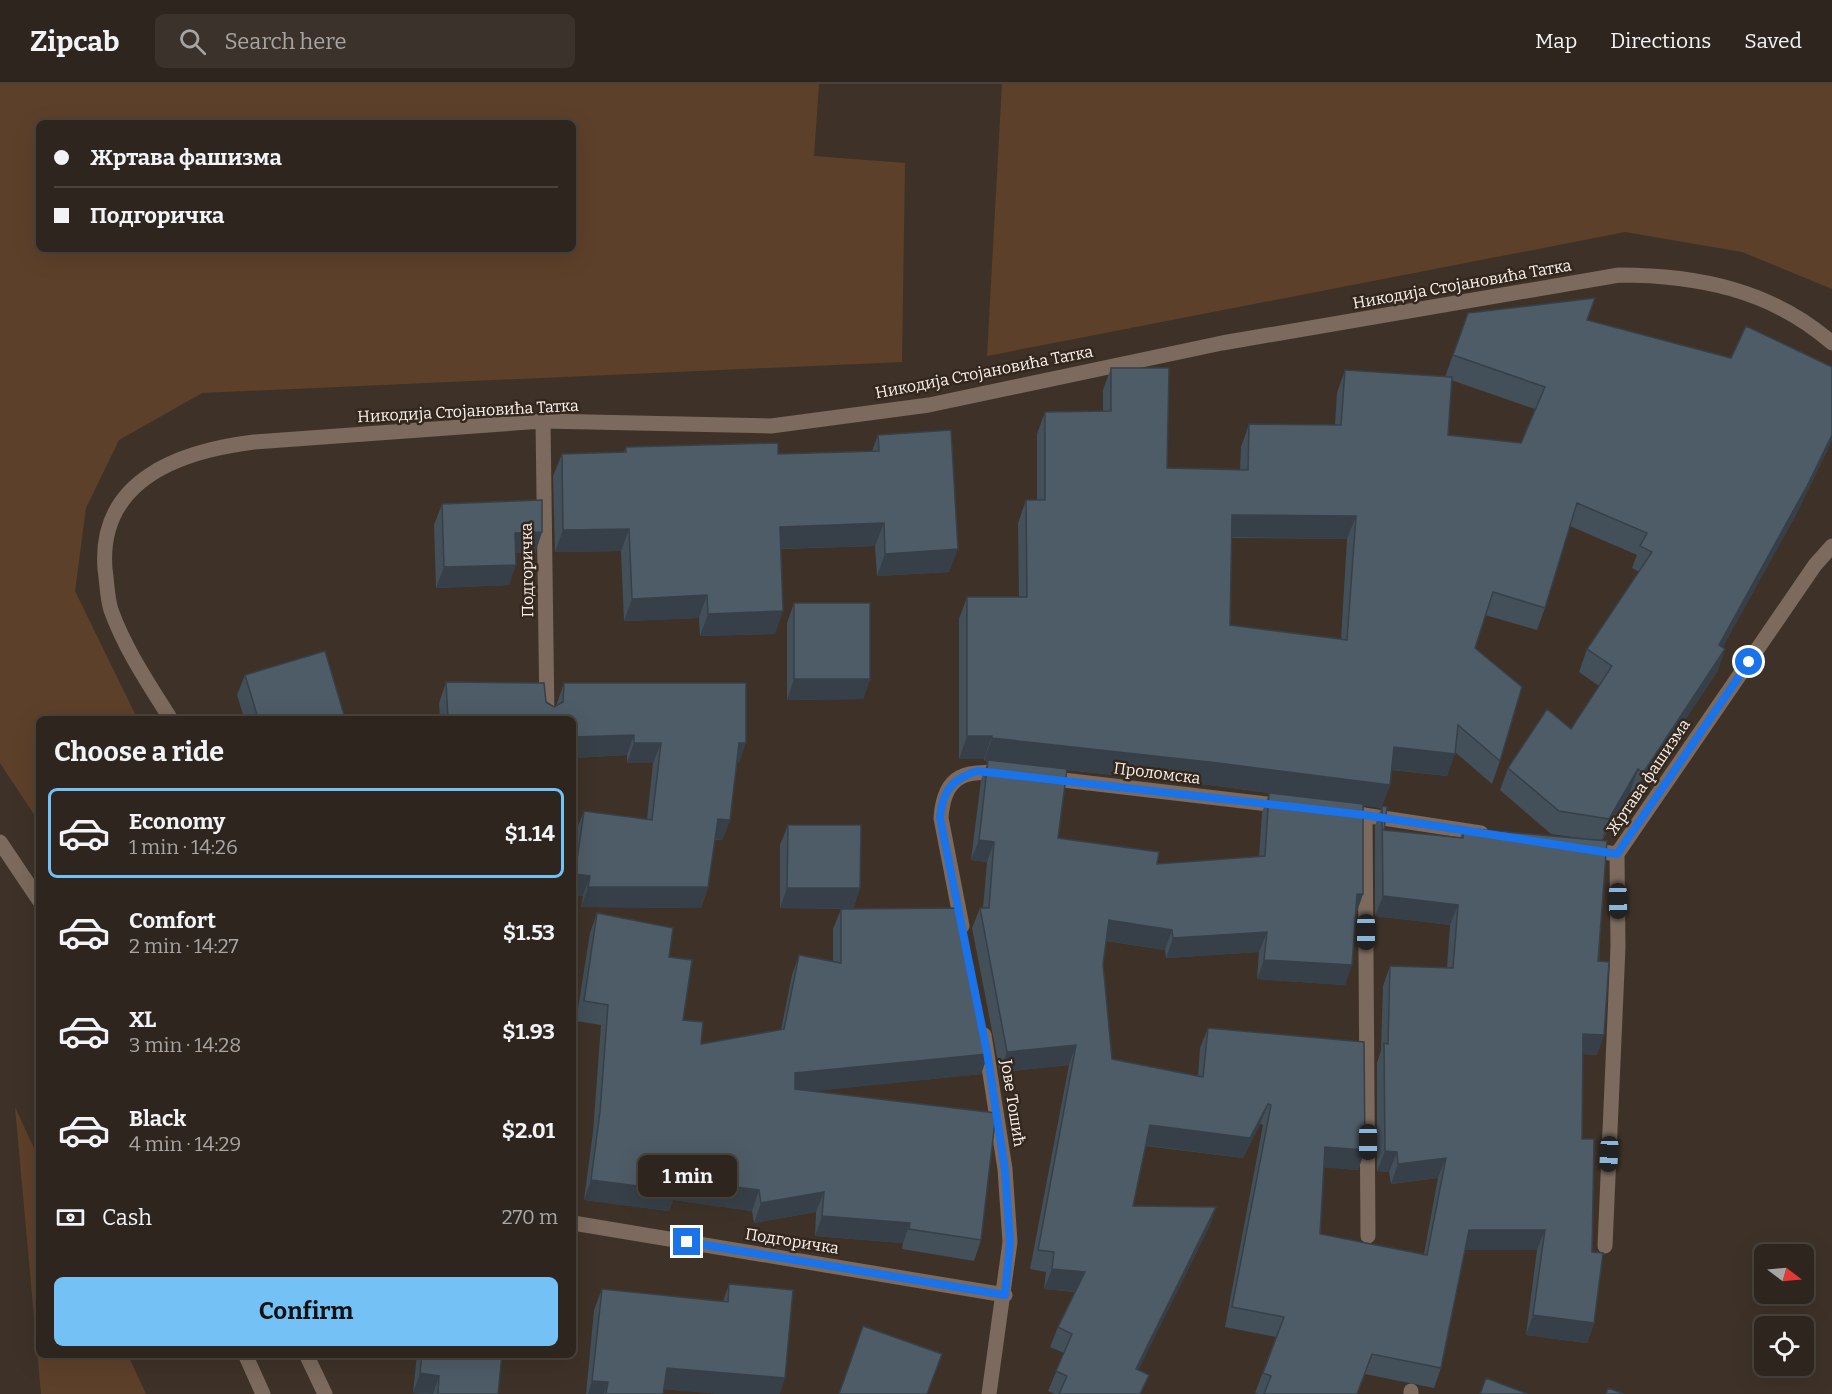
<!DOCTYPE html>
<meta charset="utf-8">
<style>
:root{--surface:#2e261e;--page:#3a322b;--text:#f1f3f6;--muted:#a7a5a4;--line:#49433c;--accent:#73c1f5}
body{margin:0;font-family:Bitter,serif;background:var(--page);color:var(--text);height:100vh;display:flex;flex-direction:column;font-size:22px;white-space:nowrap}
*{box-sizing:border-box;margin:0}
p{font-size:20px;color:var(--muted)}
.icon{flex:none;width:33px;height:33px;fill:none;stroke:currentColor;stroke-width:2;stroke-linecap:round;stroke-linejoin:round}
.map{position:relative;flex:1;overflow:hidden}
.side{position:absolute;left:36px;top:632px;width:540px;height:642px;display:flex;flex-direction:column;background:var(--surface);border-radius:9px;box-shadow:0 6px 24px #0002,0 0 0 2px var(--line)}
.side>*{flex:none}
.top-card{position:absolute;left:36px;top:36px;width:540px;height:132px;border-radius:9px;box-shadow:0 6px 24px #0002,0 0 0 2px var(--line);display:grid;align-content:center;height:132px;padding:0 18px;background:var(--surface)}
.needle{width:39px;rotate:106deg}
.tools{position:absolute;left:1754px;top:1160px;display:grid;gap:12px}
.tools a{display:grid;place-items:center;width:60px;height:60px;border-radius:9px;background:var(--surface);box-shadow:0 6px 24px #0002,0 0 0 2px var(--line);font-size:30px}
.end{position:absolute;width:27px;height:27px;margin:-14px;border:8px solid #1a73e8;background:#fff;box-shadow:0 0 0 3px #fff}
.from{border-radius:50%}
.bubble{position:absolute;height:42px;border-radius:9px;background:var(--surface);box-shadow:0 6px 24px #0002,0 0 0 2px var(--line);font-size:20px;font-weight:700;line-height:42px;text-align:center}
.car{position:absolute;width:18px;height:36px;margin:-18px -9px;border-radius:8px;box-shadow:0 0 4px 2px #0007;background:linear-gradient(#222 24%,#8ab4d8 0 40%,#222 0 76%,#8ab4d8 0 86%,#222 0)}
.top-card b{display:flex;align-items:center;gap:21px;height:57px;font-size:22px}
.top-card b+b{border-top:2px solid var(--line)}
.top-card i{width:15px;height:15px;background:var(--text)}
ul{padding:0;list-style:none}
li{display:flex;align-items:center;gap:18px;height:90px;margin:0 12px 9px;padding:0 6px;border:3px solid transparent;border-radius:9px}
li div{flex:1}
li b{display:block;font-size:22px}
li em{font-style:normal;font-weight:700}
li.current{border-color:var(--accent)}
li>.icon{width:54px;height:54px;stroke-width:1.5}
h2{padding:0 18px;font-size:27px;line-height:72px}
.pay{display:flex;align-items:center;gap:15px;height:66px;padding:0 18px;font-size:22px}
.pay p{margin-inline-start:auto}
.button{display:flex;gap:12px;margin-top:auto;padding:12px 18px}
.button a{flex:1;height:69px;border-radius:9px;background:var(--accent);color:#111;font-size:24px;font-weight:700;line-height:69px;text-align:center}
header{display:flex;align-items:center;gap:36px;box-sizing:border-box;height:84px;padding:0 30px;background:var(--surface);border-bottom:2px solid var(--line)}
header strong{font-size:28px}
nav{display:flex;gap:33px;margin-inline-start:auto;font-size:21px}
.search{width:420px;height:54px;background:var(--page);display:flex;align-items:center;gap:15px;box-sizing:border-box;padding:0 21px;border-radius:9px;color:var(--muted);font-size:22px}
.map>svg:first-child{display:block}
.green{fill:#5d402a;fill-rule:evenodd}
.lines{fill:none;stroke-linecap:round;stroke-linejoin:round}
.minor{stroke:#7b6a5d;stroke-width:15}
.tertiary{stroke:#7b6a5d;stroke-width:15}
.wall{fill:#434f59;fill-rule:evenodd}
.shaded-wall{fill:#374048}
.building{fill:#4e5c67;stroke:#374048;stroke-width:1.5;fill-rule:evenodd}
.route{stroke:#1a73e8;stroke-width:8}
.labels{text-anchor:middle;dominant-baseline:central;stroke-width:5;stroke-linejoin:round;paint-order:stroke}
.street-label{font-size:16px;fill:#faf1eb;stroke:#34281e}
</style>
<header>
<strong>Zipcab</strong>
<div class="search"><svg class="icon" aria-label="search" viewBox="0 0 24 24"><circle cx="10" cy="10" r="6"/><path d="M15 15l6 6"/></svg>Search here</div>
<nav><a>Map</a><a>Directions</a><a>Saved</a></nav>
</header>
<div class="map">
<svg width="1832" height="1310" viewBox="0 0 1832 1310">
<rect width="100%" height="100%" fill="#3e3228"/>
<path class="green" d="M 0,0 L 819,0 L 814,72 L 905,79 L 902,278 L 202,309 L 119,356 L 86,424 L 75,507 L 137,634 L 39,634 L 39,738 L 0,679 ZM 39,39 L 573,39 L 573,165 L 39,165 Z
M 1002,0 L 1832,0 L 1832,205 L 1742,168 L 1625,148 L 987,272 Z
M 15,1023 L 39,1075 L 39,1270 L 128,1271 L 146,1310 L 41,1310 Z"/>
<g class="lines">
<path class="minor" d="M 543,337 L 547,634
M 170,634 C 148,599 125,565 111,526 C 107,513 107,498 105,485 C 98,395 181,367 254,358 L 543,337 L 771,342 L 929,321 L 1222,259 L 1619,191 C 1697,191 1772,206 1832,259
M 1046,694 L 1285,722
M 1344,728 L 1481,749
M 1365,731 L 1368,1152
M 1588,766 L 1617,770
M 962,842 L 941,734 C 944,690 966,685 1005,690
M 984,951 L 1005,1085 L 1010,1158 L 989,1310
M 573,1139 L 1005,1211
M 1605,1162 L 1618,863 L 1617,770 L 1815,481 L 1832,462
M 1411,1310 L 1411,1307"/>
<path class="tertiary" d="M 0,758 L 39,816
M 245,1270 L 263,1310
M 306,1270 L 325,1310"/>
</g>
<path class="wall" d="M 1468,229 L 1587,236 L 1799,425 L 1722,564 L 1725,565 L 1717,588 L 1635,711 L 1630,708 L 1602,757 L 1597,971 L 1583,970 L 1582,1055 L 1592,1168 L 1594,1239 L 1587,1259 L 1526,1251 L 1537,1166 L 1465,1166 L 1441,1284 L 1434,1304 L 1365,1290 L 1357,1310 L 1259,1310 L 1255,1309 L 1276,1253 L 1225,1243 L 1263,1041 L 1260,1040 L 1243,1074 L 1146,1062 L 1133,1122 L 1216,1123 L 1209,1143 L 1138,1286 L 1141,1310 L 1055,1310 L 1048,1307 L 1064,1269 L 1050,1263 L 1058,1243 L 1075,1208 L 1044,1205 L 1046,1188 L 1030,1185 L 1069,981 L 1000,988 L 972,844 L 980,824 L 983,824 L 987,778 L 971,776 L 981,696 L 988,677 L 984,677 L 984,675 L 959,675 L 959,535 L 967,513 L 1019,513 L 1018,439 L 1026,416 L 1037,416 L 1037,350 L 1045,328 L 1103,327 L 1103,306 L 1111,284 L 1167,384 L 1240,385 L 1241,363 L 1249,340 L 1335,341 L 1337,309 L 1345,286 L 1445,293 ZM 1451,296 L 1535,325 L 1521,359 L 1448,351 ZM 1570,442 L 1637,471 L 1632,484 L 1639,488 L 1587,565 L 1579,588 L 1599,602 L 1571,645 L 1508,684 L 1500,706 L 1551,750 L 1587,755 L 1464,744 L 1460,754 L 1384,746 L 1382,722 L 1375,742 L 1375,832 L 1450,841 L 1447,884 L 1390,882 L 1383,902 L 1381,966 L 1377,979 L 1377,1087 L 1389,1088 L 1391,1100 L 1438,1094 L 1424,1170 L 1320,1150 L 1324,1083 L 1358,1086 L 1365,1066 L 1208,944 L 1200,964 L 1198,992 L 1112,975 L 1103,880 L 1106,857 L 1165,866 L 1166,874 L 1259,868 L 1257,895 L 1345,901 L 1356,830 L 1363,810 L 1363,721 L 1381,724 L 1390,701 L 1391,686 L 1447,692 L 1455,668 L 1492,700 L 1500,677 L 1475,564 L 1485,531 L 1537,546 L 1545,524 ZM 1231,454 L 1347,455 L 1341,555 L 1230,541 ZM 1066,686 L 1210,701 L 1269,709 L 1262,729 L 1259,773 L 1157,780 L 1058,754 Z
M 878,351 L 949,488 L 877,492 L 875,462 L 781,465 L 775,550 L 700,552 L 699,534 L 624,537 L 621,467 L 555,468 L 553,392 L 562,370 L 624,368 L 626,363 L 778,370 L 872,367 Z
M 442,420 L 542,448 L 535,469 L 516,469 L 509,501 L 436,504 L 434,441 Z
M 794,519 L 870,595 L 863,615 L 787,616 L 787,539 Z
M 245,591 L 345,634 L 244,634 L 237,611 Z
M 446,598 L 554,623 L 556,622 L 557,619 L 564,599 L 739,679 L 736,679 L 730,736 L 722,756 L 715,756 L 708,803 L 701,824 L 581,823 L 583,812 L 573,811 L 573,769 L 576,747 L 584,727 L 647,735 L 653,679 L 627,679 L 627,671 L 573,674 L 573,634 L 440,634 L 439,619 Z
M 788,741 L 860,804 L 853,825 L 780,824 L 780,761 Z
M 841,825 L 988,970 L 981,990 L 812,1007 L 981,1156 L 974,1177 L 902,1165 L 903,1159 L 815,1152 L 816,1128 L 754,1139 L 752,1127 L 673,1116 L 669,1127 L 584,1116 L 593,1048 L 601,941 L 576,937 L 590,849 L 597,829 L 669,873 L 683,936 L 701,960 L 781,946 L 792,891 L 799,871 L 833,878 L 833,845 Z
M 729,1200 L 722,1310 L 664,1305 L 663,1310 L 586,1310 L 594,1226 L 602,1205 L 723,1218 Z
M 417,1270 L 502,1270 L 498,1310 L 423,1310 L 413,1309 Z"/>
<path class="shaded-wall" d="M 1832,351 L 1832,357 L 1799,425 L 1711,584 L 1719,561 Z
M 1232,431 L 1356,432 L 1347,455 L 1224,453 Z
M 884,439 L 875,462 L 772,465 L 780,443 Z
M 629,445 L 621,467 L 555,468 L 563,446 Z
M 542,448 L 535,469 L 507,469 L 515,449 Z
M 958,465 L 949,488 L 877,492 L 885,470 Z
M 516,481 L 509,501 L 436,504 L 444,483 Z
M 707,511 L 699,534 L 624,537 L 632,515 Z
M 783,527 L 775,550 L 700,552 L 708,530 Z
M 1725,565 L 1717,588 L 1635,711 L 1643,689 Z
M 794,595 L 870,595 L 863,615 L 787,616 Z
M 634,651 L 627,671 L 573,674 L 573,653 Z
M 967,652 L 992,652 L 984,675 L 959,675 Z
M 992,654 L 1218,679 L 1390,701 L 1381,724 L 1210,701 L 984,677 Z
M 634,659 L 661,659 L 653,679 L 627,679 Z
M 739,659 L 746,659 L 739,679 L 731,679 Z
M 1394,663 L 1455,670 L 1447,692 L 1385,685 Z
M 1638,685 L 1630,708 L 1601,758 L 1609,735 Z
M 718,735 L 730,736 L 722,756 L 710,755 Z
M 979,756 L 994,758 L 987,778 L 971,776 Z
M 575,790 L 590,792 L 583,812 L 573,811 L 573,794 Z
M 588,803 L 708,803 L 701,824 L 581,823 Z
M 787,804 L 860,804 L 853,825 L 780,824 Z
M 1357,810 L 1363,810 L 1356,830 Z
M 1383,812 L 1458,821 L 1450,841 L 1375,832 Z
M 1109,836 L 1172,846 L 1165,866 L 1102,856 Z
M 1267,848 L 1259,868 L 1166,874 L 1173,854 Z
M 1264,876 L 1352,881 L 1345,901 L 1257,895 Z
M 1583,950 L 1604,951 L 1597,971 L 1576,970 Z
M 1076,961 L 1069,981 L 1000,988 L 1007,968 Z
M 988,970 L 981,990 L 788,1010 L 795,989 Z
M 1268,1020 L 1260,1040 L 1243,1074 L 1143,1061 L 1150,1041 Z
M 1325,1063 L 1365,1066 L 1358,1086 L 1317,1083 Z
M 1385,1067 L 1397,1068 L 1389,1088 L 1377,1087 Z
M 1446,1074 L 1438,1094 L 1391,1100 L 1398,1080 Z
M 591,1096 L 677,1096 L 759,1106 L 752,1127 L 673,1116 L 669,1127 L 584,1116 Z
M 824,1108 L 816,1128 L 754,1139 L 761,1119 Z
M 1216,1123 L 1209,1143 L 1129,1305 L 1136,1285 Z
M 822,1132 L 910,1139 L 903,1159 L 815,1152 Z
M 1469,1146 L 1545,1146 L 1537,1166 L 1461,1166 Z
M 1052,1185 L 1085,1188 L 1078,1208 L 1044,1205 Z
M 1533,1231 L 1594,1239 L 1587,1259 L 1526,1251 Z
M 667,1284 L 785,1294 L 780,1310 L 722,1310 L 659,1305 Z
M 420,1289 L 439,1292 L 433,1310 L 413,1309 Z
M 592,1297 L 608,1298 L 604,1310 L 588,1310 Z"/>
<path class="building" d="M 1595,214 L 1587,236 L 1731,274 L 1746,242 L 1832,283 L 1832,351 L 1807,402 L 1719,561 L 1725,565 L 1643,689 L 1638,685 L 1609,735 L 1559,727 L 1508,684 L 1547,625 L 1571,645 L 1612,582 L 1587,565 L 1652,468 L 1640,462 L 1647,449 L 1577,419 L 1545,524 L 1493,508 L 1475,564 L 1522,603 L 1500,677 L 1458,641 L 1455,670 L 1394,663 L 1390,701 L 1218,679 L 992,654 L 992,652 L 967,652 L 967,513 L 1027,513 L 1026,416 L 1045,416 L 1045,328 L 1111,327 L 1111,284 L 1169,284 L 1167,384 L 1248,386 L 1249,340 L 1341,341 L 1345,286 L 1452,293 L 1448,351 L 1521,359 L 1545,303 L 1453,271 L 1468,229 ZM 1232,431 L 1356,432 L 1347,556 L 1230,541 Z
M 951,346 L 958,465 L 885,470 L 884,439 L 780,443 L 783,527 L 708,530 L 707,511 L 632,515 L 629,445 L 563,446 L 562,370 L 626,368 L 626,363 L 778,359 L 778,370 L 879,367 L 878,351 Z
M 542,416 L 542,448 L 515,449 L 516,481 L 444,483 L 442,420 Z
M 794,519 L 870,519 L 870,595 L 794,595 Z
M 325,567 L 345,634 L 258,634 L 245,591 Z
M 446,598 L 544,599 L 546,618 L 554,623 L 563,618 L 564,599 L 746,599 L 746,659 L 739,659 L 730,736 L 718,735 L 708,803 L 588,803 L 590,792 L 575,790 L 584,727 L 652,736 L 661,659 L 634,659 L 634,651 L 573,653 L 573,634 L 448,634 Z
M 988,676 L 1067,685 L 1058,754 L 1159,768 L 1157,780 L 1265,772 L 1269,709 L 1363,720 L 1363,810 L 1357,810 L 1352,881 L 1264,876 L 1267,848 L 1173,854 L 1172,846 L 1109,836 L 1103,880 L 1112,975 L 1203,993 L 1208,944 L 1364,958 L 1365,1066 L 1325,1063 L 1320,1150 L 1427,1171 L 1446,1074 L 1398,1080 L 1397,1068 L 1385,1067 L 1384,959 L 1388,960 L 1390,882 L 1453,884 L 1458,821 L 1383,812 L 1382,722 L 1387,723 L 1384,746 L 1463,754 L 1464,744 L 1607,757 L 1598,877 L 1609,878 L 1604,951 L 1583,950 L 1582,1055 L 1594,1055 L 1592,1168 L 1603,1169 L 1594,1239 L 1533,1231 L 1545,1146 L 1469,1146 L 1441,1284 L 1372,1270 L 1357,1310 L 1264,1310 L 1271,1292 L 1263,1289 L 1284,1233 L 1232,1223 L 1271,1021 L 1268,1020 L 1250,1054 L 1150,1041 L 1133,1122 L 1216,1123 L 1136,1285 L 1149,1291 L 1140,1310 L 1059,1310 L 1067,1292 L 1056,1287 L 1072,1250 L 1058,1243 L 1085,1188 L 1052,1185 L 1054,1168 L 1038,1166 L 1076,961 L 1007,968 L 980,824 L 989,824 L 994,758 L 979,756 Z
M 788,741 L 861,741 L 860,804 L 787,804 Z
M 960,824 L 988,970 L 795,989 L 795,1005 L 996,1029 L 981,1156 L 909,1145 L 910,1139 L 822,1132 L 824,1108 L 761,1119 L 759,1106 L 677,1096 L 677,1107 L 591,1096 L 600,1028 L 608,921 L 584,917 L 597,829 L 673,844 L 669,873 L 692,876 L 683,936 L 703,938 L 701,960 L 784,945 L 799,871 L 841,879 L 841,825 Z
M 729,1200 L 793,1206 L 785,1294 L 667,1284 L 663,1310 L 606,1310 L 608,1298 L 592,1297 L 602,1205 L 728,1218 Z
M 863,1242 L 942,1270 L 927,1310 L 839,1310 Z
M 422,1270 L 502,1270 L 498,1310 L 438,1310 L 439,1292 L 420,1289 Z
M 1486,1294 L 1528,1310 L 1480,1310 Z
M 1608,1304 L 1624,1310 L 1606,1310 Z"/>
<g class="lines">
<path class="route" d="M 687,1158 L 1005,1211 L 1010,1158 L 1005,1086 L 987,968 L 940,734 C 942,707 952,695 977,687 L 1365,731 L 1617,770 L 1749,578"/>
</g>
<g class="labels">
<g class="street-label">
<text transform="translate(1462 200) rotate(-10)">Никодија Стојановића Татка</text>
<text transform="translate(984 288) rotate(-11)">Никодија Стојановића Татка</text>
<text transform="translate(468 327) rotate(-3)">Никодија Стојановића Татка</text>
<text transform="translate(527 486) rotate(-91)">Подгоричка</text>
<text transform="translate(1157 689) rotate(7)">Проломска</text>
<text transform="translate(1648 693) rotate(-56)">Жртава фашизма</text>
<text transform="translate(1013 1019) rotate(81)">Јове Тошић</text>
<text transform="translate(792 1157) rotate(9)">Подгоричка</text>
</g>
</g>
</svg>
<div class="tools">
<a><svg class="needle" viewBox="-14 -14 28 28"><path d="M0-13l5 13h-10z" fill="#e53935"/><path d="M0 13l5-13h-10z" fill="#a7a5a4"/></svg></a>
<a><svg class="icon" aria-label="locate" viewBox="0 0 24 24"><circle cx="12" cy="12" r="6"/><path d="M12 2v4M12 18v4M2 12h4M18 12h4"/></svg></a>
</div>
<i class="end from" style="left:1749px;top:578px"></i>
<i class="end" style="left:687px;top:1158px"></i>
<div class="bubble" style="left:638px;top:1071px;width:99px">1 min</div>
<i class="car" style="left:1618px;top:817px;rotate:179deg"></i>
<i class="car" style="left:1366px;top:848px;rotate:180deg"></i>
<i class="car" style="left:1368px;top:1058px;rotate:180deg"></i>
<i class="car" style="left:1609px;top:1070px;rotate:183deg"></i>
<div class="top-card">
<b><i class="from"></i>Жртава фашизма</b>
<b><i></i>Подгоричка</b>
</div>
<section class="side">
<h2>Choose a ride</h2>
<ul>
<li class="current"><svg class="icon" aria-label="car" viewBox="0 0 24 24"><path d="M5 17H2v-5l4-1 3-4h7l3 4 3 1v5h-3M9 17h6M6 11h13"/><circle cx="7" cy="17" r="2"/><circle cx="17" cy="17" r="2"/></svg><div><b>Economy</b><p>1 min · 14:26</p></div><em>$1.14</em></li>
<li><svg class="icon" aria-label="car" viewBox="0 0 24 24"><path d="M5 17H2v-5l4-1 3-4h7l3 4 3 1v5h-3M9 17h6M6 11h13"/><circle cx="7" cy="17" r="2"/><circle cx="17" cy="17" r="2"/></svg><div><b>Comfort</b><p>2 min · 14:27</p></div><em>$1.53</em></li>
<li><svg class="icon" aria-label="car" viewBox="0 0 24 24"><path d="M5 17H2v-5l4-1 3-4h7l3 4 3 1v5h-3M9 17h6M6 11h13"/><circle cx="7" cy="17" r="2"/><circle cx="17" cy="17" r="2"/></svg><div><b>XL</b><p>3 min · 14:28</p></div><em>$1.93</em></li>
<li><svg class="icon" aria-label="car" viewBox="0 0 24 24"><path d="M5 17H2v-5l4-1 3-4h7l3 4 3 1v5h-3M9 17h6M6 11h13"/><circle cx="7" cy="17" r="2"/><circle cx="17" cy="17" r="2"/></svg><div><b>Black</b><p>4 min · 14:29</p></div><em>$2.01</em></li>
</ul>
<div class="pay"><svg class="icon" aria-label="cash" viewBox="0 0 24 24"><path d="M3 7h18v10H3z"/><circle cx="12" cy="12" r="2"/></svg>Cash<p>270 m</p></div>
<div class="button"><a>Confirm</a></div>
</section>
</div>
